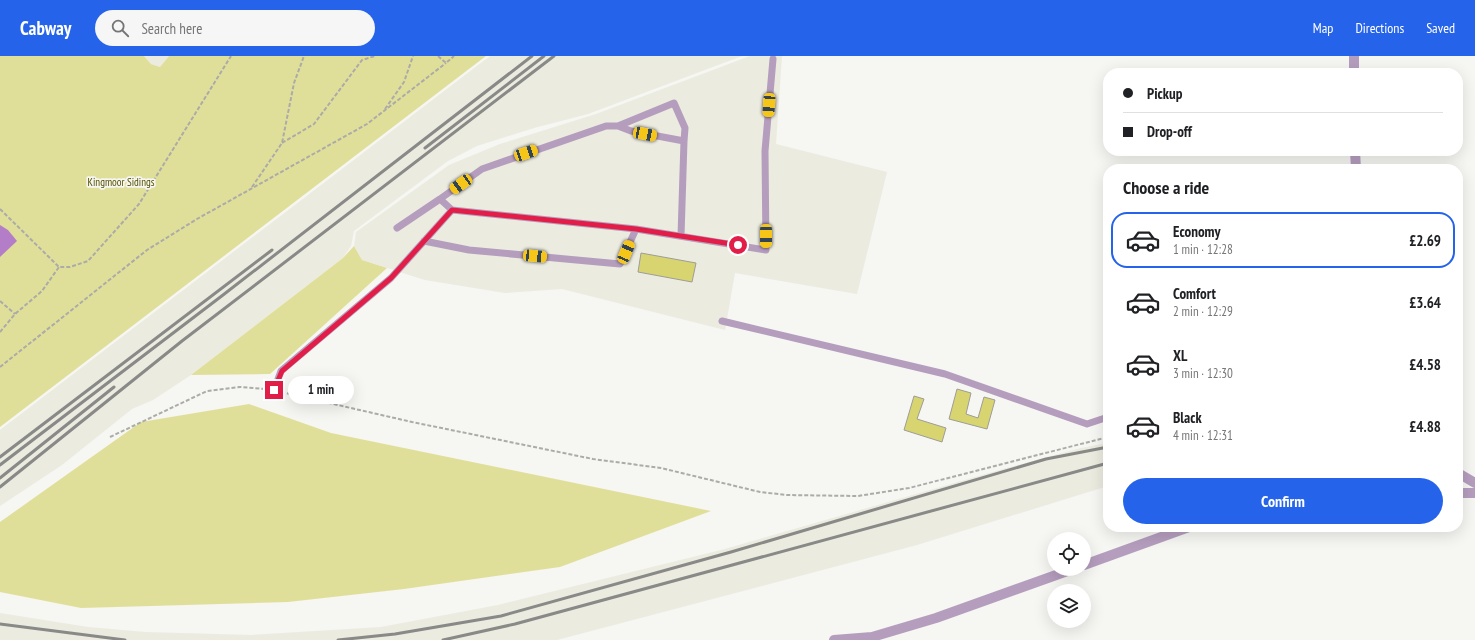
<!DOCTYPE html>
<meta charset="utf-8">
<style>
:root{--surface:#fff;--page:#f6f6f6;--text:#202124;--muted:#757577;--line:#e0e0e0;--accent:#2563eb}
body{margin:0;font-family:"PT Sans Narrow",sans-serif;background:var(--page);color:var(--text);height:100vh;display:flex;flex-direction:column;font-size:15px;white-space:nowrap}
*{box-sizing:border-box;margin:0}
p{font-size:13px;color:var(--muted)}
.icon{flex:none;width:22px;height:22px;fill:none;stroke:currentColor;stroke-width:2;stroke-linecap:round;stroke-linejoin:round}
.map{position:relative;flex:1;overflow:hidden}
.side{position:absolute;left:1103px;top:108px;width:360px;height:368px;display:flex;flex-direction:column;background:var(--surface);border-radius:16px;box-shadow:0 4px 16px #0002}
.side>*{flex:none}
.hud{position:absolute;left:1103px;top:12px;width:360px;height:88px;border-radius:16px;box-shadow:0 4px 16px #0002;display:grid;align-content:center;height:88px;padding:0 20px;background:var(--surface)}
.fabs{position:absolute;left:1047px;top:476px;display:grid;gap:8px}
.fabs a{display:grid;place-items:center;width:44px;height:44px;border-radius:50%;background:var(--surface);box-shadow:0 4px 16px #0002;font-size:20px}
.end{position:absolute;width:18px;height:18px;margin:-9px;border:5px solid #e11d48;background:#fff;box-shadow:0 0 0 2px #fff}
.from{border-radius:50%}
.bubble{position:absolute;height:28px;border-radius:14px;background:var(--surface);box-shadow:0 4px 16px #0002;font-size:13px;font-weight:700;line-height:28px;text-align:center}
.car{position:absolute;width:12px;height:24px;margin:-12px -6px;border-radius:5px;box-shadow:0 0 3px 1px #0007;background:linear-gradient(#f5c518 24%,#345 0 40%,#f5c518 0 76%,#345 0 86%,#f5c518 0)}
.hud b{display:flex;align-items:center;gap:14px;height:38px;font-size:15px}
.hud b+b{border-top:1px solid var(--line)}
.hud i{width:10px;height:10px;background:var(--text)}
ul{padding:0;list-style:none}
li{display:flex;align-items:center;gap:12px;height:56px;margin:0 8px 6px;padding:0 12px;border:2px solid transparent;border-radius:16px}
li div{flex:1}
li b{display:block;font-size:15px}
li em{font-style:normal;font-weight:700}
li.current{border-color:var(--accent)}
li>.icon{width:36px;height:36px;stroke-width:1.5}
h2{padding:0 20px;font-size:18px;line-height:48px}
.action{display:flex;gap:8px;margin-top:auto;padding:8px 20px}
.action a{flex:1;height:46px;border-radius:24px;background:var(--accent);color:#fff;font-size:16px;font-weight:700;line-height:46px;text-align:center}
header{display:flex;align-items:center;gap:24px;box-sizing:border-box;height:56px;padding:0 20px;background:var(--accent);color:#fff}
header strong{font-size:19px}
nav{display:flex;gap:22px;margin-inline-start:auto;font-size:14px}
.search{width:280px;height:36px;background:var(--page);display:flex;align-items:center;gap:10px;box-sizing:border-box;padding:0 14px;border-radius:22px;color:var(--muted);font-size:15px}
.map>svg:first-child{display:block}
.built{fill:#ebebe0}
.green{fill:#e0df9a}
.water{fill:#b47dc8}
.building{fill:#d8d470;stroke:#9d9d99}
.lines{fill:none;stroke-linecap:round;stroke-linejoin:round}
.path{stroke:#ababa8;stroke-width:2;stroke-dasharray:4 2;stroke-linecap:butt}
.lane{stroke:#b59dbe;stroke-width:7}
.street{stroke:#b59dbe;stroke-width:10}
.rail{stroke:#898987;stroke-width:3}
.route{stroke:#e11d48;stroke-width:5}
.labels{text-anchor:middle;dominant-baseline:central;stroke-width:3.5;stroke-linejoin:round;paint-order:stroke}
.park-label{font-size:11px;fill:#545000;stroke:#f6f6f2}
</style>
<header>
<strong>Cabway</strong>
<div class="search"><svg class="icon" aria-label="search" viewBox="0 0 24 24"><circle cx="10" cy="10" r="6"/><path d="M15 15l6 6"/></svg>Search here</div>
<nav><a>Map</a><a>Directions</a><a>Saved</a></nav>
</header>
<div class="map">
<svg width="1475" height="584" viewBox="0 0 1475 584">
<rect width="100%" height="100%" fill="#f6f6f2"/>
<path class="built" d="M 144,0 L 169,0 L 160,11 L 151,8 Z
M 490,0 L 742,0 L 588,58 L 534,72 L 477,90 L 448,105 L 354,175 L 351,190 L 343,202 L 191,319 L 153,344 L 132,353 L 62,409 L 0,450 L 0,374 Z
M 750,0 L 782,0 L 776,88 L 887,116 L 857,238 L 735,217 L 725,274 L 562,233 L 505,237 L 425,224 L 362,204 L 354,190 L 356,176 L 449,109 L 500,88 L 596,58 Z
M 1108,387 L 1108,430 L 917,489 L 557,584 L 0,584 L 0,557 L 88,571 L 145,576 L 251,579 L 381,571 L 498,549 L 725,493 L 1003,413 L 1081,392 Z"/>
<path class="green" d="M 0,0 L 144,0 L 151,8 L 160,11 L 169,0 L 486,0 L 0,371 Z
M 354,190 L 362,204 L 387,212 L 270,318 L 191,319 L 343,202 Z
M 249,348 L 331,377 L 711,455 L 560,511 L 404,533 L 288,546 L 81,552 L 0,536 L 0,466 L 141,366 Z"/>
<path class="water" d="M 0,169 L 8,174 L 17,185 L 0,201 Z"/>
<path class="building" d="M 641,197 L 696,207 L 692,226 L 638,216 Z
M 957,333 L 971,337 L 966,358 L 978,362 L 984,341 L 995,344 L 987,373 L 949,363 Z
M 914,340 L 924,343 L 917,363 L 946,372 L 942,386 L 904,374 Z"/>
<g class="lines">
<path class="path" d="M 438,0 L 446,7 L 454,0
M 385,53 L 404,26 L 413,0
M 282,87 L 314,68 L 362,4 L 375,0
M 252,131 L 282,87 L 294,27 L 304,0
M 0,153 L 59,211 L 70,211 L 88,205 L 139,148 L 231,0
M 0,245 L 15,258
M 0,276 L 15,258 L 42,235 L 59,211
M 0,311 L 147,194 L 197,163 L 367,68 L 446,7
M 281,336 L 412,366 L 593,403 L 661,412 L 760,436 L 787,439 L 858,440 L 909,432 L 1108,381
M 110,381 L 207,335 L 240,331 L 265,333"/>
<path class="lane" d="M 440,143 L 482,113 L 606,70 L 618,70
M 397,172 L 440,143 L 452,154
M 636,173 L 766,194 L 765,95 L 773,3
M 681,180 L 684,85 L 685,72 L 674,47 L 618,70 L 631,75 L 684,85
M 722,265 L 945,318 L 1087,368 L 1108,361
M 274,334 L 281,315 L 391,222 L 452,154 L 636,173 L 620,208 L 469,194 L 424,185"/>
<path class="street" d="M 1354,17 L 1354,0
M 1355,95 L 1356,113
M 1458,417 L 1475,427
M 1458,437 L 1475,437
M 1084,509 L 1189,471
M 834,584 L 872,581 L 936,562 L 1073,513"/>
<path class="rail" d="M 425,92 L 544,0
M 0,401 L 272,194
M 0,409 L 223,239 L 532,0
M 0,422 L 114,331
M 0,431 L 182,285 L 554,0
M 0,568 L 125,584
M 338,584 L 395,578 L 501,560 L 731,496 L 1046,403 L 1108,391
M 443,584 L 515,568 L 1108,407"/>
</g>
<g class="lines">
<path class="route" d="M 274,334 L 282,315 L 391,222 L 452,154 L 636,173 L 738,189"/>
</g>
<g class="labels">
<g class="park-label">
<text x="121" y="126">Kingmoor Sidings</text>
</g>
</g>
</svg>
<div class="fabs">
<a><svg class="icon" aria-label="locate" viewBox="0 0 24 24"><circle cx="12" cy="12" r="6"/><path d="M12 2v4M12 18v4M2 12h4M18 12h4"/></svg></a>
<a><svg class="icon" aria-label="layers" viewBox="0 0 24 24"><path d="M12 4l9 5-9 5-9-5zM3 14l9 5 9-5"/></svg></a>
</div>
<i class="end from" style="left:738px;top:189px"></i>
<i class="end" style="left:274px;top:334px"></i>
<div class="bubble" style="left:288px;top:320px;width:66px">1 min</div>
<i class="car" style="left:769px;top:49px;rotate:184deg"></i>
<i class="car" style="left:645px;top:78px;rotate:101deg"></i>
<i class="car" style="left:526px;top:97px;rotate:71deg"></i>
<i class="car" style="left:461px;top:128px;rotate:235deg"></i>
<i class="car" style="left:766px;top:180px;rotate:180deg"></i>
<i class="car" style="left:626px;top:196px;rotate:23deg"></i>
<i class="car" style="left:535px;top:200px;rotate:95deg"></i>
<div class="hud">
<b><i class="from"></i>Pickup</b>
<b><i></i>Drop-off</b>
</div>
<section class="side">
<h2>Choose a ride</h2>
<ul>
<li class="current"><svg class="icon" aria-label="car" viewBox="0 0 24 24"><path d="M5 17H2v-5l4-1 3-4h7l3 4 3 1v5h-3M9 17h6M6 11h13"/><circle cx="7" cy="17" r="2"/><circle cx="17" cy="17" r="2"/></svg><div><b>Economy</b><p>1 min · 12:28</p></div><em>£2.69</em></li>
<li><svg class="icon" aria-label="car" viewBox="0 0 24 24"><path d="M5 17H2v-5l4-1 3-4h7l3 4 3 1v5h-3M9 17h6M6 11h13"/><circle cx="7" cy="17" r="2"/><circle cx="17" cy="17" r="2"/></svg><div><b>Comfort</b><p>2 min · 12:29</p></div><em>£3.64</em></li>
<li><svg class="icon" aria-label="car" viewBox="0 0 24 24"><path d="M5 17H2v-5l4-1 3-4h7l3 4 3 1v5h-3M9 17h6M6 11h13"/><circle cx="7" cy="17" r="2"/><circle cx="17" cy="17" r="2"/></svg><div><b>XL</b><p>3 min · 12:30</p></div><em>£4.58</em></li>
<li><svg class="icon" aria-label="car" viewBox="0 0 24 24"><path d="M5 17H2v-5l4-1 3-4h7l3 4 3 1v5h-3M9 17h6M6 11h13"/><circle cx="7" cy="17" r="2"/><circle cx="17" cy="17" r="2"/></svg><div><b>Black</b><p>4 min · 12:31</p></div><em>£4.88</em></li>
</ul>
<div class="action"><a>Confirm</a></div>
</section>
</div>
